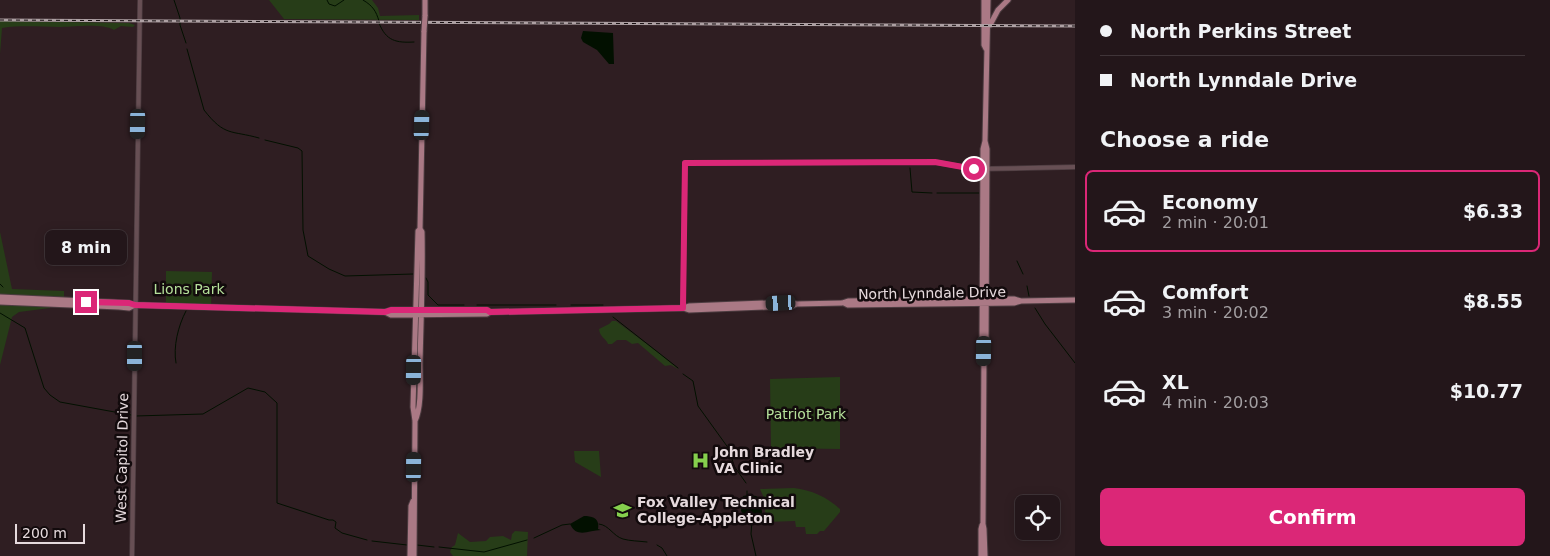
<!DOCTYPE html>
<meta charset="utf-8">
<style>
:root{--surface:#23161a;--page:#2f2327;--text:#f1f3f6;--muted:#a39fa2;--line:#403539;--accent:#db2777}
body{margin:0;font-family:"DejaVu Sans",sans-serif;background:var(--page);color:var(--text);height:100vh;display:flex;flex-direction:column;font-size:19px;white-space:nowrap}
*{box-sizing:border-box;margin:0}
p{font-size:16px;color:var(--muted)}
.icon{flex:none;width:28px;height:28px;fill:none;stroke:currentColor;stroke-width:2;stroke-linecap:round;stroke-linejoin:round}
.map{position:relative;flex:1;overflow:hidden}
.drawer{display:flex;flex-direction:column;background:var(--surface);width:475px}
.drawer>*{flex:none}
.banner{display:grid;align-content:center;height:110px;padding:0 25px;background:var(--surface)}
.tools{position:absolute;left:1015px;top:495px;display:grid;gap:10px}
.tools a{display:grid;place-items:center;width:45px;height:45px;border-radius:8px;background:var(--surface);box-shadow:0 2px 12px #0003,0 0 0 1px var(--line);font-size:25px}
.scale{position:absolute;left:15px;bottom:12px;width:70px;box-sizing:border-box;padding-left:5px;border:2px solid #e6dadd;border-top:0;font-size:14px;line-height:18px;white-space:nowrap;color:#e6dadd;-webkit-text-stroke:4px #120a0c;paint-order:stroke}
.end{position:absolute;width:22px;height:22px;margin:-11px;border:6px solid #db2777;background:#fff;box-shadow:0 0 0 2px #fff}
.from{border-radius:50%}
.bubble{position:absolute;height:35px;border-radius:8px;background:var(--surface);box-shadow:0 2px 12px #0003,0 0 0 1px var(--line);font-size:16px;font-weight:600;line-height:35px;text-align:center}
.car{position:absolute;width:15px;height:30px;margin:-15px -8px;border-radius:6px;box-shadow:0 0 4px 1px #0007;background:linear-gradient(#222 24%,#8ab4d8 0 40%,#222 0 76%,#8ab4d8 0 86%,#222 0)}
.banner b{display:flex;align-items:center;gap:18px;height:48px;font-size:19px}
.banner b+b{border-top:1px solid var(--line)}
.banner i{width:12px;height:12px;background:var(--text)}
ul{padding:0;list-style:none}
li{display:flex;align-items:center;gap:15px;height:82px;margin:0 10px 8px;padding:0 15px;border:2px solid transparent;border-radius:8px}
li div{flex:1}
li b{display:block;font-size:19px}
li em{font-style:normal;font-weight:600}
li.active{border-color:var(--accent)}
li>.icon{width:45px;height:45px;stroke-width:1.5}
h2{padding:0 25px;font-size:22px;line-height:60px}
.button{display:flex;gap:10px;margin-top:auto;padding:10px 25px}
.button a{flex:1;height:58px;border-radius:8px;background:var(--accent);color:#fff;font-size:20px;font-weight:600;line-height:58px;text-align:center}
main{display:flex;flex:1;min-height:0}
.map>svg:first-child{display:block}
.green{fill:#273d18}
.water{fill:#021000}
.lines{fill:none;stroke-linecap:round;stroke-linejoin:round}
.stream{stroke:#021000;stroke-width:1}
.minor-casing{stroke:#4c3c40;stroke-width:5.5}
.major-casing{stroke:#4c3c40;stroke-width:7}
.minor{stroke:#674f54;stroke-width:4}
.major{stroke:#aa7985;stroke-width:5}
.rail-casing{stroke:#aea1a4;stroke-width:3}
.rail{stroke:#120a0c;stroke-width:1;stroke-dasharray:4;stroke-linecap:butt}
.major-bridge-casing{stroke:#4c3c40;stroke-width:7;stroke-linecap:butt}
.major-bridge{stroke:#aa7985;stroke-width:5}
.route{stroke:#db2777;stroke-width:6}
.labels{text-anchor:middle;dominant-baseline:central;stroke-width:5;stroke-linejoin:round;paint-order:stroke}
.park-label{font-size:14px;fill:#b5e09a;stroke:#120a0c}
.street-label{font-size:14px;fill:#e6dadd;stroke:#120a0c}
.poi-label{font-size:14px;font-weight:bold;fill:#e6dadd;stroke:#120a0c;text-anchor:start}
</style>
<main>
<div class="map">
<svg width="1075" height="556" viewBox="0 0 1075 556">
<rect width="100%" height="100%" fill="#2f1e22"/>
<path class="green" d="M 269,0 L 372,0 L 378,8 L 380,16 L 419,15 L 419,20 L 284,19 Z
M 0,21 L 129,23 L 135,25 L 133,27 L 121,26 L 114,30 C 101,23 76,27 61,27 C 41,27 22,25 2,28 L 0,54 Z
M 0,232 L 12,289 L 64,291 L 64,297 L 0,294 Z
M 166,271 L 212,272 L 211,307 L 160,305 L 166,302 Z
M 0,303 L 50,305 L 50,308 L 19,312 L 12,317 L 0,365 Z
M 612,321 L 616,321 L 660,354 L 679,370 L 671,365 L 665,366 L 638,343 L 632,344 L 626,340 L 617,340 L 612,344 L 608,344 C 606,338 600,338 599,329 L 609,324 Z
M 840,377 L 840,449 L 771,448 L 770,379 Z
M 574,451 L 599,451 L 601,477 L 575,462 Z
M 794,488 C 811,490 827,497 840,509 L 840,512 L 824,531 L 820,531 L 817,534 L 806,534 L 805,527 L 796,527 L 795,521 L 766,522 L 764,498 L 760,489 Z
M 515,531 L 528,532 L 527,556 L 453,556 L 450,552 L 452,547 L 455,545 L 458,533 L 470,542 L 486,541 L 490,537 L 503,536 L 511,540 L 512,534 Z"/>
<path class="water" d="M 583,31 L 613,33 L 614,64 L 609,64 L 597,50 L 583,42 L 581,38 Z
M 749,495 L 756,496 L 760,498 L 762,512 L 760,521 L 758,522 L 748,521 L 741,511 L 743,496 Z
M 584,516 C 592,516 600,518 598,529 L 601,530 C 589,530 577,539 570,524 Z"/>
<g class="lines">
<path class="stream" d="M 174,0 L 180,18 L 180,25 L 186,43
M 327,0 L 329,4 L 335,6 L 344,0
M 363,0 C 373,6 376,11 379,21
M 379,23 C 386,41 396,43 414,42
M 187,49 L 204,110 C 225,137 231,130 259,138
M 265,140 L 298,148 L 302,151 L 303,230 L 308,256 L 329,269 L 345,276 L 413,274
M 910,168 L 912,192 L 932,193
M 937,193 L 979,193
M 1017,261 L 1023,274
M 426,278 L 428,282 L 428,295 L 438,305 L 464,305
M 0,284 L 3,287
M 1027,286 L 1029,296
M 477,305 L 556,305
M 571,305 L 603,305
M 1035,308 L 1045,324 L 1075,363
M 0,313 L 25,328 L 44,388 L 50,395 L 60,402 L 131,415
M 613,317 L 678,368
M 176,363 C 173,347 178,326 186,311
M 683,374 L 693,381 L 698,406 L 729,449 L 734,466 L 746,483
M 136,416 L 203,414 L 248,388 L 265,392 L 277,403 L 277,503 L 329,520 L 333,520 L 336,522 L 335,528 L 342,533 L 367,540
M 747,491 L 747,497
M 752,521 L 751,534 L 756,556
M 599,524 C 609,525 613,536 623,539 C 630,541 639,541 647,542
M 534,538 L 562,525 L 570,524
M 372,541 L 407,545
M 417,545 L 434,547
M 657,545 L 662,548 L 667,556
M 439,547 L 484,552 L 527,540"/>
<defs>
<path id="minor" d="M 683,308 L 685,163 L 935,162 L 974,169 L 1075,167
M 132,556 L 140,0"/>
<path id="major" d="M 984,0 L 984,45 L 986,49
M 425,16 L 425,0
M 990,25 L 998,10 L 1008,0
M 0,297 L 129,303 L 135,305 L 385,312 L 391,310 L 487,310 L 490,312
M 0,302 L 119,307 L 129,308 L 135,305
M 844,303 L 848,305 L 1014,303 L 1021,301 L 1075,300
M 683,308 L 689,310 L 792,306 L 797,304
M 385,312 L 391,315 L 487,314 L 490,312 L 683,308 L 689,306 L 791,302 L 797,304 L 842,303 L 848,301 L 982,299 L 1014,299 L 1021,301
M 983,350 L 982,345 L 983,149 L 985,141 L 988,0
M 415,421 C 422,407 420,379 420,363 C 421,319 423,275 422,232 L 420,229
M 410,556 L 411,506 L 413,501
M 414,556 L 415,421 L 413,407 L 418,231 L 420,229 L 424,31
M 981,556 L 981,529 L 982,525
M 985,556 L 984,529 L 983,524 L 984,351 L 986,345 L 987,149 L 985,141"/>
</defs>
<use href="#minor" class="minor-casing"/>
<use href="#major" class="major-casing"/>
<use href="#minor" class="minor"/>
<use href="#major" class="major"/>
<defs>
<path id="rail" d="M 0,20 L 1075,26"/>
</defs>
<use href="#rail" class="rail-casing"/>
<use href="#rail" class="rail"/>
<defs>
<path id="major-bridge" d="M 424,31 L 425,16"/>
</defs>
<use href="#major-bridge" class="major-bridge-casing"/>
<use href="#major-bridge" class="major-bridge"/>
</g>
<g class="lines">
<path class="route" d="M 86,302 L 129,303 L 135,305 L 385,312 L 391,310 L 487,310 L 490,312 L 683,308 L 685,163 L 935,162 L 974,169"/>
</g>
<defs>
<symbol id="hospital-bare" viewBox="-9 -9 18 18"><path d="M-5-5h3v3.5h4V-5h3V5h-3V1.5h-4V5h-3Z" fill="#85cf4d" stroke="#120a0c" stroke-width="2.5" paint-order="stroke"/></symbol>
<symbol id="university-bare" viewBox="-9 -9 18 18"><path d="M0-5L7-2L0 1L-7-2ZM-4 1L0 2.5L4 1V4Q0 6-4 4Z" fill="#85cf4d" stroke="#120a0c" stroke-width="2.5" paint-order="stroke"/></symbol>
</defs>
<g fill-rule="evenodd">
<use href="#hospital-bare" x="688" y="448" width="25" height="25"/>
<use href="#university-bare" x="610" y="498" width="25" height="25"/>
</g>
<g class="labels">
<g class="park-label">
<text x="189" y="289">Lions Park</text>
<text x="806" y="414">Patriot Park</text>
</g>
<g class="street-label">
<text transform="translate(932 293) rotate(-1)">North Lynndale Drive</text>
<text transform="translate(122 458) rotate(-89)">West Capitol Drive</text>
</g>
<g class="poi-label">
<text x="714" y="452">John Bradley<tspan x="714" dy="16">VA Clinic</tspan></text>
<text x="637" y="502">Fox Valley Technical<tspan x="637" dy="16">College-Appleton</tspan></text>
</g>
</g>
</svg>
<div class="tools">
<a><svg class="icon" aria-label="locate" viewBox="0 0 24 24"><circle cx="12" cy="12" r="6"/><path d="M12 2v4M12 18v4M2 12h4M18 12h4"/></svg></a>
</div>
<div class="scale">200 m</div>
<i class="end from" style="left:974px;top:169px"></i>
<i class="end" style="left:86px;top:302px"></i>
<div class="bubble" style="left:45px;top:230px;width:82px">8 min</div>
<i class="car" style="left:138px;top:124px;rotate:181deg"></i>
<i class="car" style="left:422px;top:125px;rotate:2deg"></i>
<i class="car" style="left:781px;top:303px;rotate:267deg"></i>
<i class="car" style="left:984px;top:351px;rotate:181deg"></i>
<i class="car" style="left:135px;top:356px;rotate:180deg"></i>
<i class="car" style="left:414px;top:370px;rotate:181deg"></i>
<i class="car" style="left:414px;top:467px;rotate:1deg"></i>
</div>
<section class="drawer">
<div class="banner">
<b><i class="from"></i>North Perkins Street</b>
<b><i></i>North Lynndale Drive</b>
</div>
<h2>Choose a ride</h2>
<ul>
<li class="active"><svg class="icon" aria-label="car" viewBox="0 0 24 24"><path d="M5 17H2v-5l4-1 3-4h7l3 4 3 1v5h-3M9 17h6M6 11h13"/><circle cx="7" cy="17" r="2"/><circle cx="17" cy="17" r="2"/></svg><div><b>Economy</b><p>2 min · 20:01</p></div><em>$6.33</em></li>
<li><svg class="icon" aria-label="car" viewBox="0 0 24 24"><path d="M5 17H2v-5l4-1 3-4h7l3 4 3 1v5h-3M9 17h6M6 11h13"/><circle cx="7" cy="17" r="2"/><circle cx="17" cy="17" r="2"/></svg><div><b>Comfort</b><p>3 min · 20:02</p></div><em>$8.55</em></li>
<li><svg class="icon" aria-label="car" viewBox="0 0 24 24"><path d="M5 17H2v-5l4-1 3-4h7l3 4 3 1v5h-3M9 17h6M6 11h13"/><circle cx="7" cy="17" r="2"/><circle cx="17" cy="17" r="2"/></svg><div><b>XL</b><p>4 min · 20:03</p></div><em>$10.77</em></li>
</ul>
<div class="button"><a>Confirm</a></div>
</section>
</main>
